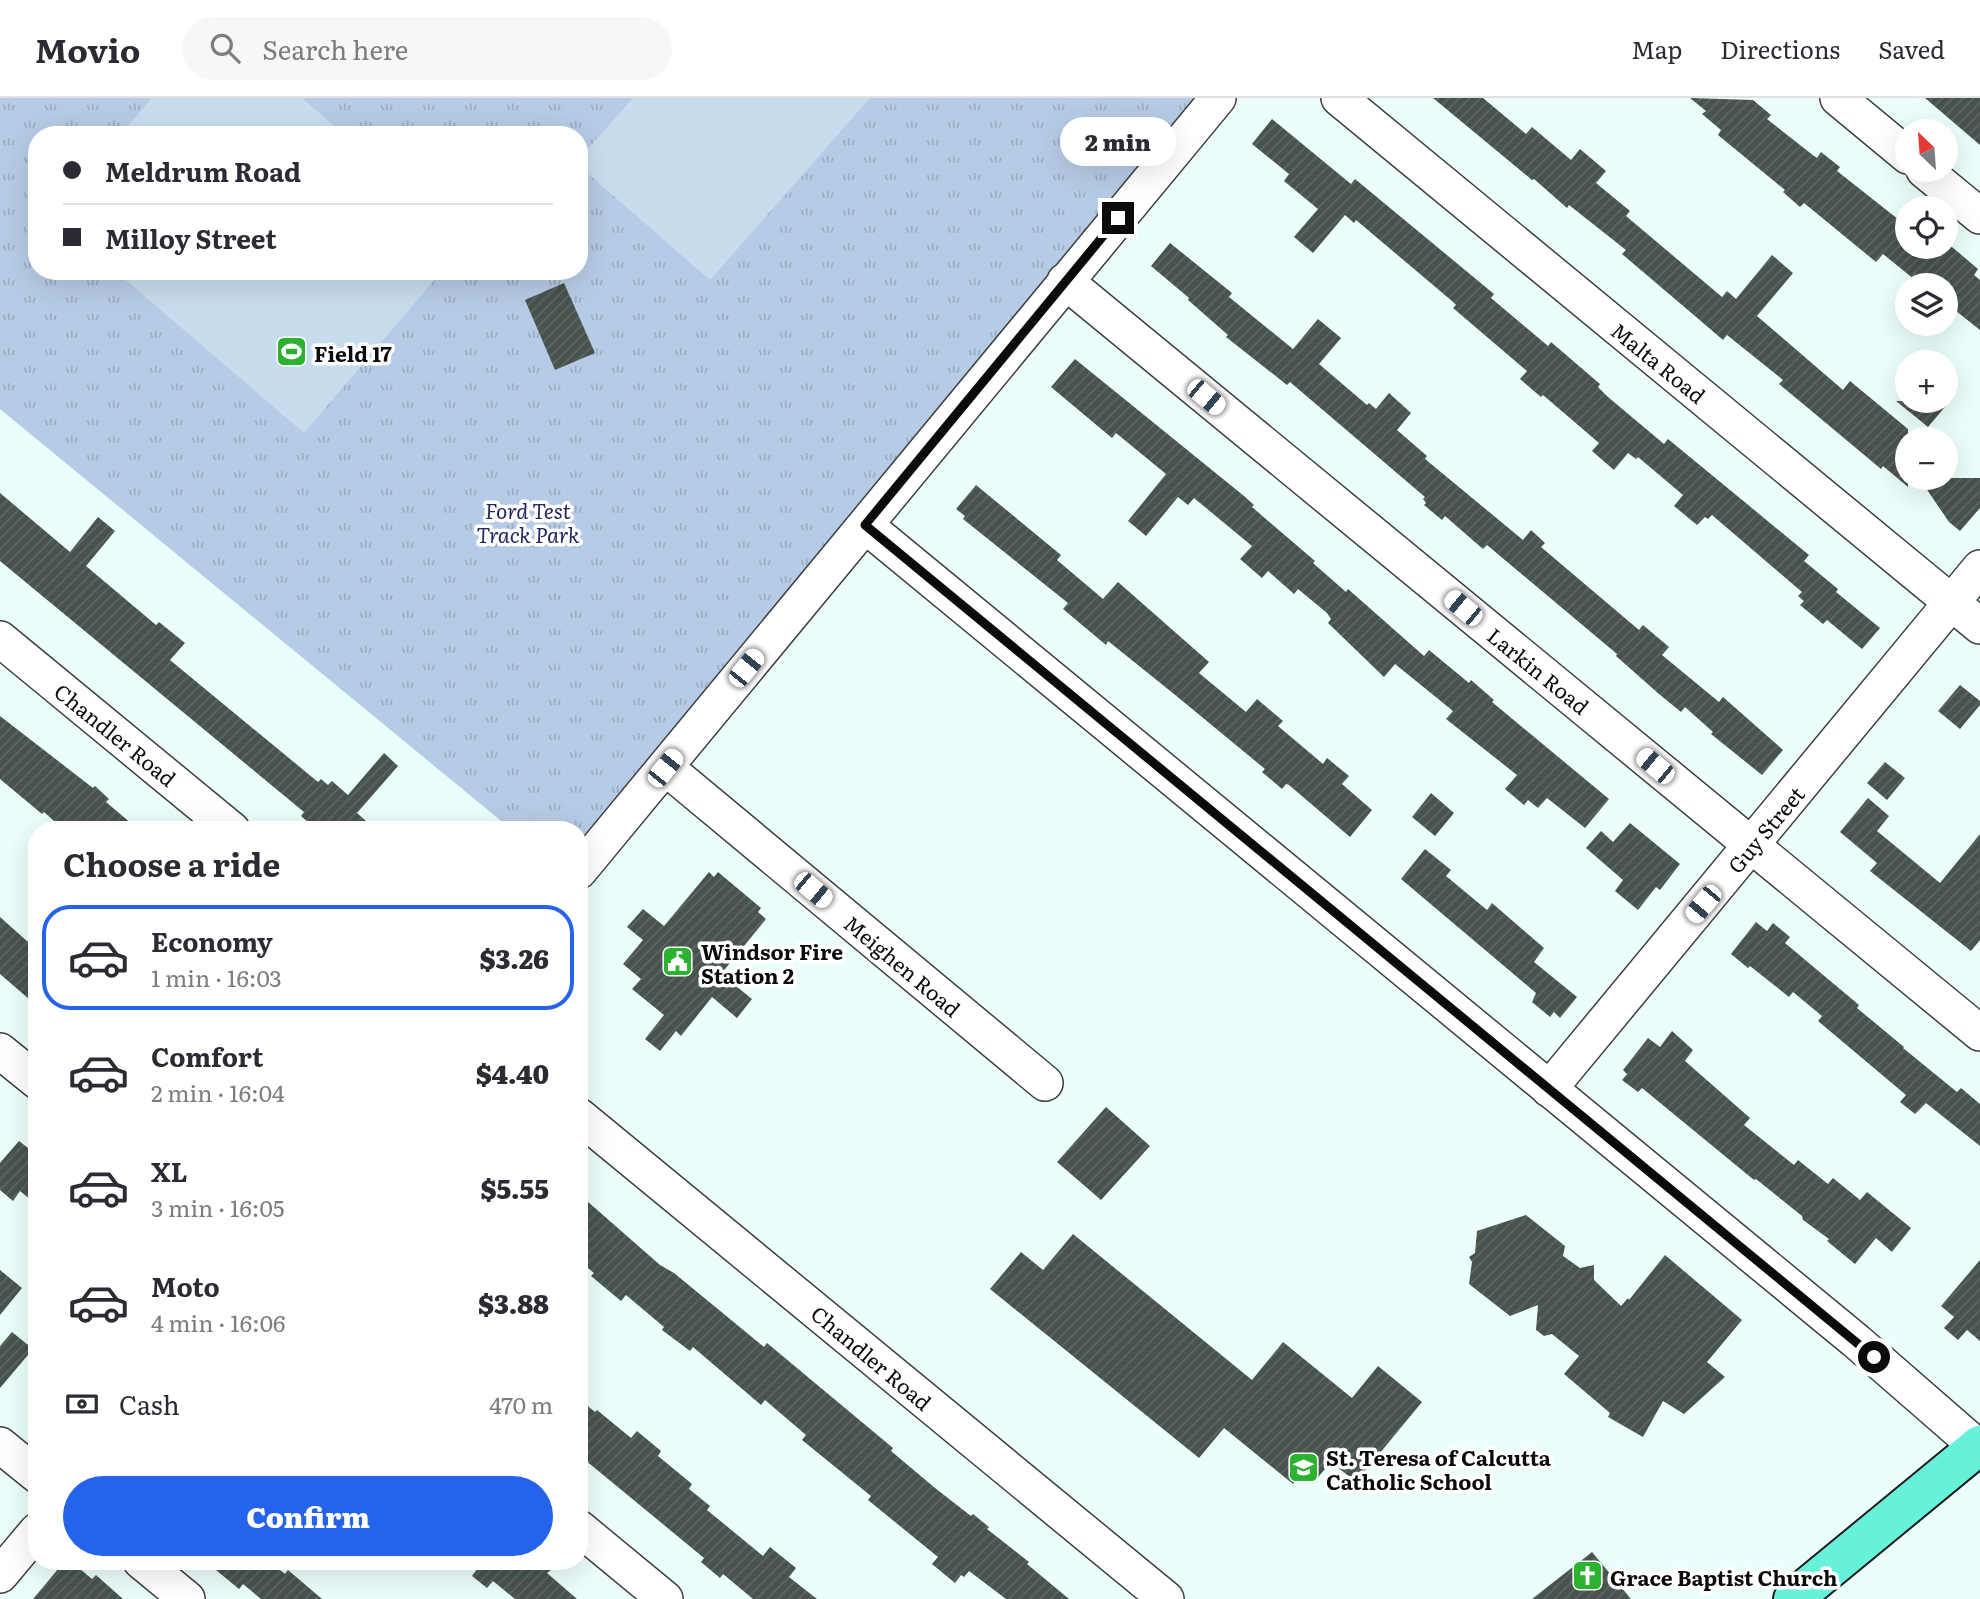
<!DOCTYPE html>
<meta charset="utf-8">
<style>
:root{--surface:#fff;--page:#f7f7f7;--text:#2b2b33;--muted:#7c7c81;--line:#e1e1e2;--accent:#2563eb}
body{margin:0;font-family:Literata,serif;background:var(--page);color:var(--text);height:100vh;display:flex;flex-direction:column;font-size:26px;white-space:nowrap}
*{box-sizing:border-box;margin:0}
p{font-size:23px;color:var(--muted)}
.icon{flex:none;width:38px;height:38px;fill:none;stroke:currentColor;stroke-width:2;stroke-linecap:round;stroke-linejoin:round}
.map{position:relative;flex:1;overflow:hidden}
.details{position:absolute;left:28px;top:723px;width:560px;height:749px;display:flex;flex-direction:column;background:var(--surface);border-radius:28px;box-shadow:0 7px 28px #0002}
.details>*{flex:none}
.hud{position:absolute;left:28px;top:28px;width:560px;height:154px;border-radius:28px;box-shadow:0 7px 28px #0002;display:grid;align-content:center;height:154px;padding:0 35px;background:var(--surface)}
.needle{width:46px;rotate:335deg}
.buttons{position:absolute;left:1895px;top:21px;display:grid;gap:14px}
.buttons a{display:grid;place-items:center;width:63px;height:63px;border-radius:50%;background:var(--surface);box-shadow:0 7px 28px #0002;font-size:35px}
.end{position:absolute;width:32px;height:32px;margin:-16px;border:9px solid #0b0b0b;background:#fff;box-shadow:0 0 0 4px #fff}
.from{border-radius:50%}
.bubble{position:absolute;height:49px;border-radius:24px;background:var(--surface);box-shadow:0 7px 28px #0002;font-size:23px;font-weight:800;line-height:49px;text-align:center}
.car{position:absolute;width:21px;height:42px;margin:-21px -10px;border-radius:9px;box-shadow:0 0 5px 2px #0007;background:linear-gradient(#fff 24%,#345 0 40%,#fff 0 76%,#345 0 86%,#fff 0)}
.hud b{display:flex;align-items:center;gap:24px;height:66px;font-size:26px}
.hud b+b{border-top:2px solid var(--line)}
.hud i{width:18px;height:18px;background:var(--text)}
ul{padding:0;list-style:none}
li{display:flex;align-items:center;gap:21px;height:105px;margin:0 14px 10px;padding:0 21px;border:4px solid transparent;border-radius:28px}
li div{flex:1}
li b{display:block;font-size:26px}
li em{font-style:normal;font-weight:800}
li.current{border-color:var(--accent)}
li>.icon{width:63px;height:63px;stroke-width:1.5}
h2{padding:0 35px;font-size:32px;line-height:84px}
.pay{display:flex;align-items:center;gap:18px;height:77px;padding:0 35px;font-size:26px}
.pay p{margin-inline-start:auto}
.button{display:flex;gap:14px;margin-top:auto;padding:14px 35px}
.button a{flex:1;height:80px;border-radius:42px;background:var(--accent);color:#fff;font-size:28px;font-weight:800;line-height:80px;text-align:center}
header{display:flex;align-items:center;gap:42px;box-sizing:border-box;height:98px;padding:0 35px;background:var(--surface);border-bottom:2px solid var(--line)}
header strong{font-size:33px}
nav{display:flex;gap:38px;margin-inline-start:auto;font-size:24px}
.search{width:490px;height:63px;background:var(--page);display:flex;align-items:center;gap:18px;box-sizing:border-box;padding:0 24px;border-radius:38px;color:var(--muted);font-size:26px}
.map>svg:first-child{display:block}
.park{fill:url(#park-tufts);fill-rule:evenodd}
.pitch{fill:#c7dded}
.building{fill:url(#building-hatch)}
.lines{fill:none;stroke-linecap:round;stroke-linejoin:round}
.minor-casing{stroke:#3e3e3e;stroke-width:38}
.major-casing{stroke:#1c1c1c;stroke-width:42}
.minor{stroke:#fff;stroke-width:35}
.major{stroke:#67f1da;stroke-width:38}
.route{stroke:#0b0b0b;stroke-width:9}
.labels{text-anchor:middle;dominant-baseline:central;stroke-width:7;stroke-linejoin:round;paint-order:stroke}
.poi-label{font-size:21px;font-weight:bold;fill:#0b0b0b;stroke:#fff;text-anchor:start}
.street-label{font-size:21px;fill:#0b0b0b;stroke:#fff}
.park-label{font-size:21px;font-style:italic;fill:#20285e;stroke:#fff}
</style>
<header>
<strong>Movio</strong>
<div class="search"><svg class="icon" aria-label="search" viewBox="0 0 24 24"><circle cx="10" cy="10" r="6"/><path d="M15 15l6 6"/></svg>Search here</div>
<nav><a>Map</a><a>Directions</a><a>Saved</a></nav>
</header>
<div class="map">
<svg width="1980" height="1501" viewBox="0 0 1980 1501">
<defs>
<pattern id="park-tufts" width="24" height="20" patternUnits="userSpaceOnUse" patternTransform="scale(1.75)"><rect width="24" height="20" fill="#b6cbe5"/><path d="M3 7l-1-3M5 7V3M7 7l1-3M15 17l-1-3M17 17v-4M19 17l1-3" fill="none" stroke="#9badc3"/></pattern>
<pattern id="building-hatch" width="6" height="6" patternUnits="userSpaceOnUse" patternTransform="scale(1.75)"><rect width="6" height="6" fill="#48534d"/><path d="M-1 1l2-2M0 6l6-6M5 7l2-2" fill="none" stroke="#5e6762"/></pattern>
</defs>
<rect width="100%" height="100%" fill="#eafefb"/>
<path class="park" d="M 0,0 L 1203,0 L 579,754 L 579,732 L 511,731 L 0,311 ZM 37,37 L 579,37 L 579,173 L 37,173 Z"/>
<path class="pitch" d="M 152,0 L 302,0 L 345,37 L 120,37 Z
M 633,0 L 870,0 L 710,182 L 579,68 L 579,61 Z
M 115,173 L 442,173 L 304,335 Z"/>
<path class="building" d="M 1433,0 L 1483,0 L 1526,36 L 1532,29 L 1571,62 L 1580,51 L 1606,73 L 1596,85 L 1630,113 L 1626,118 L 1722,199 L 1727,193 L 1736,201 L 1772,157 L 1793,175 L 1757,218 L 1843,292 L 1850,283 L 1908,331 L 1908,389 L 1883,368 L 1881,371 L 1808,310 L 1779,286 L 1783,282 L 1727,237 L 1723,242 L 1702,224 L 1622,156 L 1626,152 L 1569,107 L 1567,110 L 1534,81 L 1532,82 Z
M 1690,0 L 1753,2 L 1771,17 L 1767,21 L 1814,58 L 1817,60 L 1821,54 L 1840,69 L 1837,73 L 1908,129 L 1908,149 L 1952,149 L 1978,171 L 1974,177 L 1980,182 L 1980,232 L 1946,205 L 1946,187 L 1920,186 L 1883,156 L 1876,164 L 1804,105 L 1800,109 L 1783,94 L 1785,92 L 1718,37 L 1721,32 L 1702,16 L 1706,13 Z
M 1925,0 L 1980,0 L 1980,47 Z
M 1272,21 L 1351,86 L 1355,81 L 1494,196 L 1491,200 L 1548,248 L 1551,244 L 1600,286 L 1598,289 L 1608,299 L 1664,346 L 1668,341 L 1809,457 L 1804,463 L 1838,491 L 1836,494 L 1880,530 L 1862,551 L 1827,522 L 1823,526 L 1800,507 L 1804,503 L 1798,498 L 1802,494 L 1712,417 L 1708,421 L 1705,419 L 1697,427 L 1674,408 L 1683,397 L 1638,359 L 1636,361 L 1628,355 L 1614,372 L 1592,353 L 1599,345 L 1543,297 L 1541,299 L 1520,281 L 1527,273 L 1453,210 L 1456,207 L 1452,203 L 1356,122 L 1354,125 L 1345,117 L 1313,155 L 1294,139 L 1318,111 L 1284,83 L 1289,76 L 1252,46 Z
M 1170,145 L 1232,195 L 1229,199 L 1293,251 L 1318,221 L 1341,240 L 1319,266 L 1367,307 L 1369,305 L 1376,311 L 1389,295 L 1411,315 L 1397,332 L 1427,358 L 1425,361 L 1523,442 L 1531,432 L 1545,445 L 1541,449 L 1639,532 L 1643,527 L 1669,549 L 1662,557 L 1719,604 L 1723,599 L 1783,652 L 1762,677 L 1711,636 L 1713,634 L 1685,609 L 1681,614 L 1659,596 L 1616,558 L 1617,556 L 1487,447 L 1483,451 L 1445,418 L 1442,422 L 1424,407 L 1426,405 L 1423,401 L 1425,399 L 1290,284 L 1287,287 L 1226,239 L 1228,237 L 1188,202 L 1189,200 L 1151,168 Z
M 564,185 L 595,255 L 555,272 L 525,202 Z
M 1075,261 L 1244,398 L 1254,407 L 1252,409 L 1315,463 L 1313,465 L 1346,494 L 1348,491 L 1424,558 L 1429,552 L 1469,585 L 1471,582 L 1494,602 L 1492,604 L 1609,701 L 1585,730 L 1547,700 L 1538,710 L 1528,702 L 1524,707 L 1505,691 L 1517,677 L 1446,621 L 1453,613 L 1395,566 L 1384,579 L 1328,525 L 1331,521 L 1327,515 L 1298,491 L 1294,496 L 1268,473 L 1262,480 L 1240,461 L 1252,448 L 1194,400 L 1188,407 L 1178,399 L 1146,438 L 1128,423 L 1166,376 L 1116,335 L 1112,340 L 1051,289 Z
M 1896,303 L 1950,303 L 1928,329 Z
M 1919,380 L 1980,380 L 1980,410 L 1960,433 L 1949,424 Z
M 976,387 L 1061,457 L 1057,462 L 1103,501 L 1118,484 L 1209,564 L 1199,575 L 1246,614 L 1257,601 L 1283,623 L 1278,628 L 1323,666 L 1327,660 L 1349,678 L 1342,686 L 1372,712 L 1350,739 L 1289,687 L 1286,686 L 1282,691 L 1262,674 L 1265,671 L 1174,596 L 1108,543 L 1106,547 L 1063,511 L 1068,505 L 963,421 L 965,418 L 956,411 Z
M 0,395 L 70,454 L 98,419 L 115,433 L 86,468 L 156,527 L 159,524 L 185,545 L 170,562 L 318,684 L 321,681 L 328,687 L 332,683 L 348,697 L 384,655 L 398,668 L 357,715 L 376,732 L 317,732 L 301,718 L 304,714 L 0,463 Z
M 1960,587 L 1980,603 L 1980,607 L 1960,631 L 1938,613 Z
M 0,618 L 93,690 L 95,688 L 109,701 L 106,704 L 139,732 L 64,732 L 44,714 L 42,716 L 0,681 Z
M 1885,664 L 1905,680 L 1887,702 L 1867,685 Z
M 1431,695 L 1454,715 L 1435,738 L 1412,719 Z
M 1868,700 L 1889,718 L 1877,733 L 1940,785 L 1980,736 L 1980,842 L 1971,853 L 1870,773 L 1877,765 L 1840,734 Z
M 1630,725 L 1680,766 L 1660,792 L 1656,789 L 1638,812 L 1615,793 L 1623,782 L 1586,750 L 1601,733 L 1613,744 Z
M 1425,751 L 1451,772 L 1446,778 L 1487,812 L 1492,805 L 1544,850 L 1534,864 L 1577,899 L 1560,920 L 1554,914 L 1550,919 L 1532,904 L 1536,895 L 1401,781 Z
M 709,774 L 714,779 L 718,774 L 761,810 L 758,814 L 766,821 L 721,876 L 752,901 L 737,920 L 712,899 L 681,938 L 676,933 L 660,953 L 645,941 L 664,917 L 632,891 L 641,881 L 623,866 L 643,842 L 627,829 L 643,811 L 664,828 Z
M 0,819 L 37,852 L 37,908 L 0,876 Z
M 1756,824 L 1767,833 L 1773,825 L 1790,839 L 1785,845 L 1859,907 L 1857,910 L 1904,949 L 1903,950 L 1957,994 L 1961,990 L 1980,1006 L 1980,1048 L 1926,1005 L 1915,1016 L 1900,1004 L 1906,997 L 1818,923 L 1822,918 L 1793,894 L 1789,899 L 1750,868 L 1748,870 L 1731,856 Z
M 1672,933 L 1693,952 L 1685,963 L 1750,1020 L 1744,1027 L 1794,1067 L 1798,1062 L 1828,1086 L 1833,1080 L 1860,1102 L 1867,1094 L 1911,1130 L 1892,1154 L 1876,1140 L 1855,1166 L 1827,1143 L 1829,1141 L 1803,1122 L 1802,1118 L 1756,1081 L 1754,1082 L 1642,990 L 1638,994 L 1622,982 L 1627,976 L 1623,972 L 1648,940 L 1660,949 Z
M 1106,1009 L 1150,1048 L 1101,1102 L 1057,1064 Z
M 19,1043 L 37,1057 L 37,1107 L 20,1093 L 13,1103 L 0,1092 L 0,1065 Z
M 579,1096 L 660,1167 L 674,1175 L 764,1249 L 767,1245 L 893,1350 L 891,1353 L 935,1390 L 971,1418 L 973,1416 L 989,1429 L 987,1431 L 1029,1464 L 1027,1466 L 1069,1501 L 1006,1501 L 969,1473 L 964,1479 L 961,1477 L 955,1485 L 932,1466 L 938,1459 L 868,1402 L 871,1398 L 802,1342 L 806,1337 L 765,1302 L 761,1307 L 693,1249 L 690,1253 L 662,1232 L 664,1229 L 626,1197 L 621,1203 L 591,1178 L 594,1175 L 579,1163 Z
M 1526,1117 L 1565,1148 L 1563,1158 L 1580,1170 L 1594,1167 L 1594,1182 L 1621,1208 L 1628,1200 L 1629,1202 L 1665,1157 L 1742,1222 L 1707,1264 L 1725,1279 L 1684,1316 L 1663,1303 L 1643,1339 L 1608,1319 L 1610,1315 L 1564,1276 L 1579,1258 L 1552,1236 L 1544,1238 L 1536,1232 L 1538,1207 L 1510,1218 L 1469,1186 L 1472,1164 L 1469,1159 L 1475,1155 L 1477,1133 Z
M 1073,1136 L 1252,1282 L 1283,1244 L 1352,1300 L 1378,1268 L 1422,1304 L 1356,1384 L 1331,1364 L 1314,1384 L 1302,1374 L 1293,1386 L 1224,1330 L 1199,1360 L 990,1191 L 1021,1154 L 1043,1172 Z
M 1980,1162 L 1980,1243 L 1967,1232 L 1958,1242 L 1944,1230 L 1954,1219 L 1941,1208 Z
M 0,1172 L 22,1190 L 0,1217 Z
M 12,1234 L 33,1251 L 0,1290 L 0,1248 Z
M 579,1301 L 595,1314 L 597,1312 L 631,1340 L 637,1333 L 661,1353 L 658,1358 L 692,1386 L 689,1391 L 710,1408 L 707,1412 L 763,1458 L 770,1449 L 796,1470 L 789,1479 L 817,1501 L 753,1501 L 723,1476 L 720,1480 L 701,1464 L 704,1460 L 579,1357 Z
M 1592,1454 L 1631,1501 L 1532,1501 Z
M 205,1463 L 269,1463 L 285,1476 L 288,1472 L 322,1501 L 261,1501 L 243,1486 L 239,1491 Z
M 469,1463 L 540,1463 L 551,1472 L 547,1475 L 577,1501 L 515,1501 L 493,1483 L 487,1490 L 472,1478 L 478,1470 Z
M 64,1464 L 70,1469 L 73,1465 L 92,1481 L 96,1477 L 123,1501 L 33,1501 Z"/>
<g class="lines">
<defs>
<path id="minor" d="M 1339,0 L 1980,528
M 1838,0 L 1908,58
M 1924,72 L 1980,118
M 1065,183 L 1980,935
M 865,427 L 1856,1243 L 1980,1351
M 0,541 L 232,732
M 665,669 L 1045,985
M 579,773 L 1218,0
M 0,953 L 37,983
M 1549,991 L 1980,470
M 579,1018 L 1166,1501
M 0,1347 L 37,1377
M 579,1430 L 665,1501
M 141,1463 L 187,1501
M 0,1477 L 37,1433"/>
<path id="major" d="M 1793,1501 L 1980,1347"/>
</defs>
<use href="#minor" class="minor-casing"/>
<use href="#major" class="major-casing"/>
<use href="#minor" class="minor"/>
<use href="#major" class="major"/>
</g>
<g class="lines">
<path class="route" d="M 1118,120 L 865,427 L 1874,1259"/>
</g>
<defs>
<symbol id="stadium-square" viewBox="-11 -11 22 22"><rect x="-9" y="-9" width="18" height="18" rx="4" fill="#2cb230" stroke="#fff"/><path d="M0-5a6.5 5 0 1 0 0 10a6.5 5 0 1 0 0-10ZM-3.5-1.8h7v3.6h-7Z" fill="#fff"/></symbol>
<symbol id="civic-square" viewBox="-11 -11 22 22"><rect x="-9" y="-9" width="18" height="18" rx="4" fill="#2cb230" stroke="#fff"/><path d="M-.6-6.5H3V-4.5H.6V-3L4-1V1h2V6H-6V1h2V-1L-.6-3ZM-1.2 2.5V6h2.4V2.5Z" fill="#fff"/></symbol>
<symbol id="school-square" viewBox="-11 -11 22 22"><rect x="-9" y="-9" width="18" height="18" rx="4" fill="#2cb230" stroke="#fff"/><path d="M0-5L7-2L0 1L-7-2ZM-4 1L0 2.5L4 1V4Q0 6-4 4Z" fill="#fff"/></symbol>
<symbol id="church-square" viewBox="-11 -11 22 22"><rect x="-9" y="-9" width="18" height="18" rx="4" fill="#2cb230" stroke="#fff"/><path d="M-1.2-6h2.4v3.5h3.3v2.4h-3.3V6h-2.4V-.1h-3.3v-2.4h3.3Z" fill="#fff"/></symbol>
</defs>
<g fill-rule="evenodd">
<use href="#stadium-square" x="274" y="236" width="35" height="35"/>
<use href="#civic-square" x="660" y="846" width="35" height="35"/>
<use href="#school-square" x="1286" y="1352" width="35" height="35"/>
<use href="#church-square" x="1570" y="1460" width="35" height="35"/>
</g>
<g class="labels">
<g class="poi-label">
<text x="314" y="254">Field 17</text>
<text x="701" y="852">Windsor Fire<tspan x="701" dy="24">Station 2</tspan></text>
<text x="1326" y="1358">St. Teresa of Calcutta<tspan x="1326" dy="24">Catholic School</tspan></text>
<text x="1610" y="1478">Grace Baptist Church</text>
</g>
<g class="street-label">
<text transform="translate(1659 264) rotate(39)">Malta Road</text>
<text transform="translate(1539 572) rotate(39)">Larkin Road</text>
<text transform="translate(116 636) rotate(39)">Chandler Road</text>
<text transform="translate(1765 731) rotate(-50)">Guy Street</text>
<text transform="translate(903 867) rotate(40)">Meighen Road</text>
<text transform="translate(872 1259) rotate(40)">Chandler Road</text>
</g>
<g class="park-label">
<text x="528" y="411">Ford Test<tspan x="528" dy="24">Track Park</tspan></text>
</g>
</g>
</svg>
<div class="buttons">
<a><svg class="needle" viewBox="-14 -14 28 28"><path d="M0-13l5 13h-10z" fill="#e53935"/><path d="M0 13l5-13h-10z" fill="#7c7c81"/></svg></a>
<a><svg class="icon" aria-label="locate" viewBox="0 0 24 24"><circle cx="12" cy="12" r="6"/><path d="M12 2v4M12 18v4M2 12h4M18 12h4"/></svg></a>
<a><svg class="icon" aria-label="layers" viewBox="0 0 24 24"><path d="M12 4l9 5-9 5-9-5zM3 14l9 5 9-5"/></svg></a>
<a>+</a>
<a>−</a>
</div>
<i class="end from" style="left:1874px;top:1259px"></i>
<i class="end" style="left:1118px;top:120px"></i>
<div class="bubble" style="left:1060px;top:19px;width:116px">2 min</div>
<i class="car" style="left:1206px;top:299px;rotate:130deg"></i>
<i class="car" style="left:1463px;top:510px;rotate:310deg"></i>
<i class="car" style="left:746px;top:570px;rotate:39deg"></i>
<i class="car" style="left:1655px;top:668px;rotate:310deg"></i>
<i class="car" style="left:665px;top:670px;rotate:39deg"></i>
<i class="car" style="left:813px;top:792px;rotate:130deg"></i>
<i class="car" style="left:1703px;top:806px;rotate:220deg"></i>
<div class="hud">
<b><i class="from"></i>Meldrum Road</b>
<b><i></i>Milloy Street</b>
</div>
<section class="details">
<h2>Choose a ride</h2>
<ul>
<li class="current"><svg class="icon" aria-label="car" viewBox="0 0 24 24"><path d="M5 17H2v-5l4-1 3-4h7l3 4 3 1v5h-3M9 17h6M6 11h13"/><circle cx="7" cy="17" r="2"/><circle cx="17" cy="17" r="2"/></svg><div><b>Economy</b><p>1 min · 16:03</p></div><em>$3.26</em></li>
<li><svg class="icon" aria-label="car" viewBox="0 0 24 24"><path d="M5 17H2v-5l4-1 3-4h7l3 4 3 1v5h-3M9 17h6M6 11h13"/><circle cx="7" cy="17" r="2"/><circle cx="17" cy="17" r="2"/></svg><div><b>Comfort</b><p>2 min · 16:04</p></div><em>$4.40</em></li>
<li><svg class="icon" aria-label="car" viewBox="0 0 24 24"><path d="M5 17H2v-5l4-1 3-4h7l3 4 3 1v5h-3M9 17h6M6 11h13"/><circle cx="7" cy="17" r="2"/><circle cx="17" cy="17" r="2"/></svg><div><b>XL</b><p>3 min · 16:05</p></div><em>$5.55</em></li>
<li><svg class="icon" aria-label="car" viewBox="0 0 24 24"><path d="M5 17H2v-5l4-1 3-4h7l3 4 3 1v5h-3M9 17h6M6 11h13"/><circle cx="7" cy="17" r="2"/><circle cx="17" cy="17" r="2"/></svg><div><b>Moto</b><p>4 min · 16:06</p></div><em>$3.88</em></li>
</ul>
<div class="pay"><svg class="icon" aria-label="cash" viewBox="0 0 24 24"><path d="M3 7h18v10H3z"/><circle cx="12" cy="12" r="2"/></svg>Cash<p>470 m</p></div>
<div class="button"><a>Confirm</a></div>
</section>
</div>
